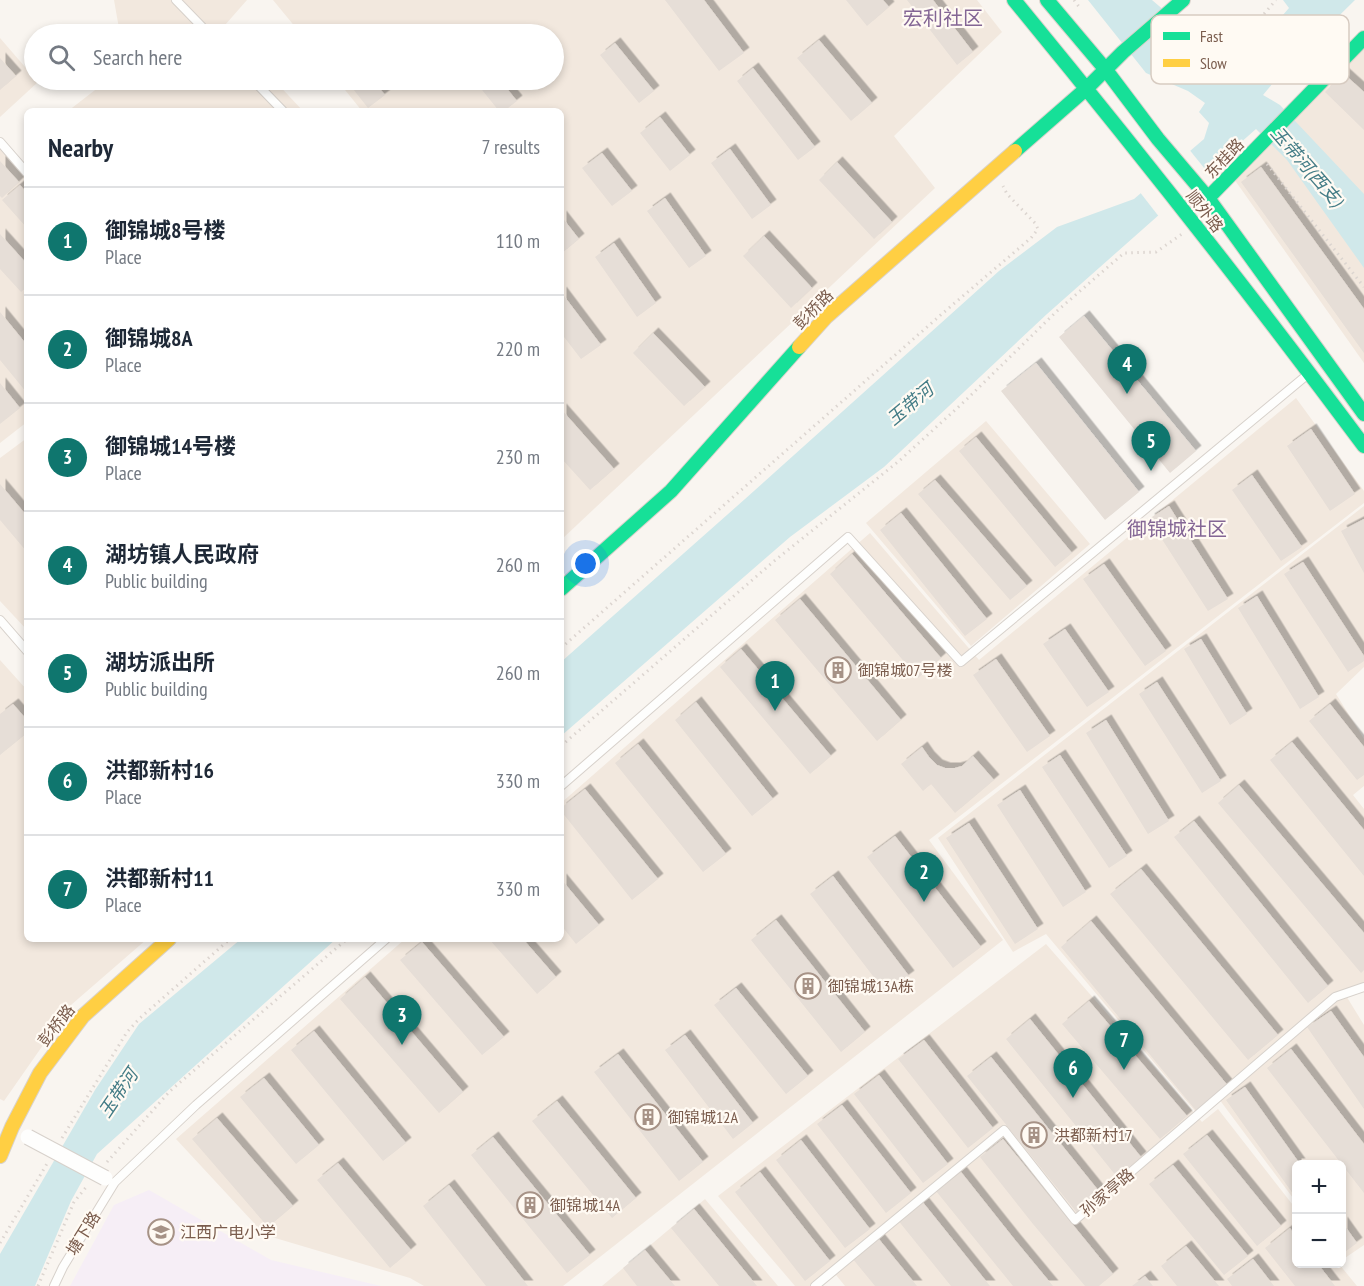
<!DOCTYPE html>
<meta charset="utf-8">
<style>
:root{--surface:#fff;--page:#f6f6f7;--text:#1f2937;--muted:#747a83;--line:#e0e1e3;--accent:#0f766e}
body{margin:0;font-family:"PT Sans Narrow","Noto Sans SC",sans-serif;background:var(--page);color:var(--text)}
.controls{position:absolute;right:18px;bottom:18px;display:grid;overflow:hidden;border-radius:9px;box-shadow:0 3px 9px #0003}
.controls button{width:54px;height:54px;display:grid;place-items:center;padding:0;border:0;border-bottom:2px solid var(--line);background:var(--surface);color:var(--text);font:30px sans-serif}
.you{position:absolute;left:586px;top:564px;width:21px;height:21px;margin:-15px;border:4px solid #fff;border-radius:50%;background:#1a73e8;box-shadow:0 0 0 9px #1a73e833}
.badge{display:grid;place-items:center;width:39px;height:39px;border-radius:50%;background:var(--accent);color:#fff;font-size:20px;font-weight:700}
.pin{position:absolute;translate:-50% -50px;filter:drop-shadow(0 2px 3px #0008)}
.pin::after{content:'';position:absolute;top:32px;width:21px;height:18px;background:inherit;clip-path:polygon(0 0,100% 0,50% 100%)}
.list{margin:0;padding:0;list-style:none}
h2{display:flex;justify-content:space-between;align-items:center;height:78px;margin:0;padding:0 24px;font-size:26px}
h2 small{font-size:20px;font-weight:400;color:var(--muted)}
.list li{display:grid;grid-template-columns:39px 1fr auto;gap:18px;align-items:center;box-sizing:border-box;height:108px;padding:0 24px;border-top:2px solid var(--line)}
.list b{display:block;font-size:22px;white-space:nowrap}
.list p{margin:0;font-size:20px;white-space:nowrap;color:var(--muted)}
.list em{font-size:20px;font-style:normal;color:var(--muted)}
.icon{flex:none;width:33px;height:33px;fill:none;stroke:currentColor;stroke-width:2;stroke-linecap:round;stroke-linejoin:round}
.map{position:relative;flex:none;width:1364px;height:1286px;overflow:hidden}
.search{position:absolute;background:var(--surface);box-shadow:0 3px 9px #0003;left:24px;top:24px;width:540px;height:66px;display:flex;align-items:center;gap:15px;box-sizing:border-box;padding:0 21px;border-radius:33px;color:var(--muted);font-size:22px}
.panel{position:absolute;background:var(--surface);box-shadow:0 3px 9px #0003;left:24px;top:108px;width:540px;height:834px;border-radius:9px}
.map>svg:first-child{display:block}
</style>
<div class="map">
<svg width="1364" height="1286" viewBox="0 0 1364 1286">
<defs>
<filter id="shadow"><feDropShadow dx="5.5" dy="-5.5" stdDeviation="0" flood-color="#0004"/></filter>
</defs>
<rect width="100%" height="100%" fill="#f9f5f0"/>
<path fill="#f2e8de" d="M114 0H247L225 25 234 34H120Z
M273 0H977L1002 32 894 136 935 188 561 540V111H362L337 80H554V34H301Z
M0 38 38 82 0 117Z
M1364 46V363L1234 179Z
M108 80H274L303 111H68Z
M0 139 27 171V422L0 443Z
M1296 398 1364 491V503L929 840 1003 940 563 1286H424L410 1278 265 1235 176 1139 405 939H561V803L870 533 979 660Z
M986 421 1090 544 971 646 866 523Z
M27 438V630L0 601V458Z
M1364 506V667L1336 694 1364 739V786L1353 795 1364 809V986L1345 994 1364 1025V1245L1342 1260V1164H1296V1202L1219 1099 1199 1116 1046 934 1013 952 938 838Z
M0 660 27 690V939H147L71 1005 4 1101 0 1099Z
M1046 944 1202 1122 1218 1109 1296 1209V1264H1339L1357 1286H845L836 1275 819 1286H795L718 1196Z
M705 1199 778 1286H602Z"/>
<path fill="#f6eef6" d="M149 1190 271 1260 381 1286H70L114 1205Z"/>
<path fill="#d0e8ea" d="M1088 0H1152L1193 35 1202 56 1216 71 1231 81 1236 75 1242 79 1251 69 1239 55 1282 16 1289 8 1283 0H1355L1283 71 1263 95 1280 105 1364 194V268L1287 160 1256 129 1047 314 884 467 790 537 561 736V662L745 499 999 271 1057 227 1134 199 1204 139 1209 123 1199 112 1205 103 1188 91 1146 73Z
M241 939H336L97 1154 71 1201 35 1286H0V1254L95 1090 139 1024Z"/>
<path fill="#f9f5f0" d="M1188 148 1209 174 1160 218 1139 191Z"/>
<path fill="#e6ded7" filter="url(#shadow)" d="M665 0H704L744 53 719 71Z
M846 0H883L889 7 867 26Z
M907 0H933L973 52 957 65Z
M819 40 872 103 851 121 797 58Z
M615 43 654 91 639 103 600 55Z
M0 58 16 76 0 90Z
M753 68 815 147 798 160 737 81Z
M1343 73 1364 92V130L1325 92Z
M346 80H373L385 95 368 108Z
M474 80H500L517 101 504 111H499Z
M660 117 690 155 670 171 640 133Z
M730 149 771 205 752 219 711 163Z
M602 153 632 191 612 206 582 168Z
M0 161 19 182 2 198 0 196Z
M837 162 892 222 874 239 819 180Z
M1261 167 1364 309V353L1241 182Z
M20 185 27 193V228L2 200Z
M665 198 706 256 689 268 647 211Z
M561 216 579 239 561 254Z
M0 234 27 264V287L21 292 0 269Z
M764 236 812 288 791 308 743 256Z
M614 243 656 303 637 317 595 257Z
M561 292 601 345 581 359 561 333Z
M0 312 27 345V393L0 360Z
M1084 316 1196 451 1170 473 1059 337Z
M653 333 705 387 684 406 633 353Z
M1036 363 1139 492 1105 520 1001 391Z
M0 383 20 408 0 424Z
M561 409 614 469 590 490 561 458Z
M1311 429 1355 494 1330 511 1287 446Z
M976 437 1072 553 1055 567 959 451Z
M1252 475 1302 547 1281 561 1232 490Z
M935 480 1027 586 1010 600 918 494Z
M0 484 27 516V552L0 520Z
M1169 506 1228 599 1208 611 1149 519Z
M901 513 987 619 965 636 880 530Z
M1364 519V573L1341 531Z
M852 554 941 658 918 678 830 574Z
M1303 562 1364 656V661L1348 672 1284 574Z
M1104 564 1166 651 1145 666 1083 579Z
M1257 596 1319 697 1300 709 1238 608Z
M800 599 901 720 877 741 775 620Z
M1065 629 1109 692 1087 707 1043 644Z
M1201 639 1247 714 1230 725 1184 649Z
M741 649 831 756 810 774 720 667Z
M996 659 1050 736 1027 752 973 675Z
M1157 682 1221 781 1202 793 1139 694Z
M696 702 773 799 752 816 675 720Z
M13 704 27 720V733L0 755V714Z
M1330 704 1364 747V775L1357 780 1309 721Z
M1106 720 1169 821 1148 834 1086 733Z
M1292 742 1364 830V876L1270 760Z
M638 744 726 854 703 872 615 763Z
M922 747 929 757 937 765 945 768H955L962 766 973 756 994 780 955 813 931 784 923 791 901 764Z
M1060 755 1127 856 1109 868 1042 767Z
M1239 785 1364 933V970L1361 973 1218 803Z
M585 789 658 879 632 900 561 811V808Z
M1020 790 1086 892 1063 907 997 805Z
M1194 821 1328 986 1308 1003 1174 837Z
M969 823 1038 929 1015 944 946 838Z
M895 836 981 947 953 968 867 857Z
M1141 869 1278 1035 1248 1060 1110 894Z
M833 876 909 976 886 993 810 894Z
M561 879 599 925 576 944 561 925Z
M776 920 865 1032 841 1052 751 940Z
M1091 921 1229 1087 1198 1113 1061 947Z
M489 939H523L556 977 537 994Z
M422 942 504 1037 482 1055 400 960Z
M365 977 463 1092 439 1113 340 999Z
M736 988 808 1076 786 1094 714 1005Z
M1089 1001 1187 1116 1160 1139 1062 1024Z
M1331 1011 1364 1057V1109L1307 1027Z
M1030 1019 1141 1157 1117 1177 1006 1039Z
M314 1031 406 1143 383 1161 291 1050Z
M685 1035 753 1123 733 1139 665 1050Z
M924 1040 993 1128 968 1148 898 1059Z
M1291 1049 1364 1144V1193L1267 1068Z
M618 1054 703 1162 679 1181 594 1072Z
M991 1057 1102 1195 1078 1214 967 1076Z
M879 1075 948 1164 923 1183 854 1094Z
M264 1078 319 1145 296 1164 240 1097Z
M1245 1087 1300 1164H1296V1198L1226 1100Z
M557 1101 636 1198 612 1218 532 1121Z
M842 1105 911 1193 886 1213 817 1124Z
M217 1118 293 1206 268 1227 192 1139Z
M1207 1135 1281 1226 1257 1246 1183 1154Z
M493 1137 590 1255 567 1273 471 1155Z
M1003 1139 1113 1274 1099 1286H1085L1033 1224 980 1157Z
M801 1140 870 1229 845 1248 776 1160Z
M338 1163 411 1250 390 1268 317 1180Z
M1173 1165 1248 1256 1224 1275 1149 1184Z
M760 1172 830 1261 805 1281 735 1192Z
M961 1172 1015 1240 1053 1286H1013L936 1191Z
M449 1185 528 1286H486L423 1206Z
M921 1200 990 1286H951L897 1219Z
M694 1209 757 1286H719L671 1228Z
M1342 1222 1357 1243 1342 1254Z
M1290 1228 1296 1237V1264H1318L1335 1286H1295L1265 1248Z
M878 1238 917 1286H875L852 1258Z
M1186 1246 1219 1286H1177L1161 1266Z
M645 1250 675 1286H637L623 1268Z
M1253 1259 1274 1286H1232L1227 1279Z
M1145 1276 1153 1286H1132Z"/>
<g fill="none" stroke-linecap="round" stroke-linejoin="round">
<g stroke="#d7d1cb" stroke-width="10">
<path id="lane" d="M176 0 209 34
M253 80 283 111
M0 142 27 173
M0 620 27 651
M561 786 848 537 961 662 1307 375
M54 1286 63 1267 115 1182 196 1105 386 939
M815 1286 1004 1130 1075 1220 1335 997 1364 987"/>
</g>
<g stroke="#d9d2cb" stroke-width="16">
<path id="fast" d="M1014 0C1134 146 1251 294 1364 446
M1047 0 1106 70 1158 139 1208 198 1364 414
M1015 151 1087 88 1123 52 1183 0
M1208 198 1364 38
M561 589 671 491 799 347"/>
</g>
<g stroke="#d9d2cb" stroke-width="16">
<path id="slow" d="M799 347 826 317 1015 151
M0 1156 12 1127 40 1073 83 1016 169 939"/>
</g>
<path stroke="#dcd5d0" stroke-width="3" stroke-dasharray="1.5 4.5" stroke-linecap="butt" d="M1074 0 1080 8
M1221 64 1276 0
M1267 164 1364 287
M561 648 943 313 1031 238 1038 229 1035 223 1007 194 1003 186
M561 746 773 562 899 461 966 400 1057 311 1124 253 1156 252 1182 234
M62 1138 127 1032 139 1019 230 939
M107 1162 170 1091 347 939
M0 1243 48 1162
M38 1286 74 1202 87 1186"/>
<use href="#lane" stroke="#fefefd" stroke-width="8"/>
<use href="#fast" stroke="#16e098" stroke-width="14"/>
<use href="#slow" stroke="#ffcf43" stroke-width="14"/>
<g stroke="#d7d1cb" stroke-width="17" stroke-linecap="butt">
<path id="street-bridge" d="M28 1137 105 1178"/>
</g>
<use href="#street-bridge" stroke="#fefefd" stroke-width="15"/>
</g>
<defs>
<g id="building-ring" transform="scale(1.35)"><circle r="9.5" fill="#fffaf3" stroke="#a69286" stroke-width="1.5"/><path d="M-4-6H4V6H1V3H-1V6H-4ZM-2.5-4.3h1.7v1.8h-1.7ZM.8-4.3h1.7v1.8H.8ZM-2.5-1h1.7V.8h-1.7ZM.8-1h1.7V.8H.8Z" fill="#a69286"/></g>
<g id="school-ring" transform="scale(1.35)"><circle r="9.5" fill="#fffaf3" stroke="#a69286" stroke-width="1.5"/><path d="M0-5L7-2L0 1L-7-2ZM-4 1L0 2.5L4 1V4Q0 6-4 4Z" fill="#a69286"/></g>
</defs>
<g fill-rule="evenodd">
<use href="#building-ring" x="838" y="670"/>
<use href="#building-ring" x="808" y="986"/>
<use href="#building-ring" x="648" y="1117"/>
<use href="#building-ring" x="1034" y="1135"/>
<use href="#building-ring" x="530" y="1205"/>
<use href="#school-ring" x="161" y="1232"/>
</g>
<g text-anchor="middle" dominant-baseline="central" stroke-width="4.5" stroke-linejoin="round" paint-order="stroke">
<g font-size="16" fill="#7a5c4d" stroke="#fffaf3">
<text transform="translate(1224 158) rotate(-46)">东桂路</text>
<text transform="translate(1205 211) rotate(52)">顺外路</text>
<text transform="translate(813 309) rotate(-45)">彭桥路</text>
<text transform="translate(56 1025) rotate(-52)">彭桥路</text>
<text transform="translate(1107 1192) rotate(-40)">孙家亭路</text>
<text transform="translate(83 1233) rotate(-58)">塘下路</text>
</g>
<g font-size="16" fill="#7a5c4d" stroke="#fffaf3" text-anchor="start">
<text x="858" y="670">御锦城07号楼</text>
<text x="828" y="986">御锦城13A栋</text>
<text x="668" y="1117">御锦城12A</text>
<text x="1054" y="1135">洪都新村17</text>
<text x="550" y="1205">御锦城14A</text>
<text x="180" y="1232">江西广电小学</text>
</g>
<g font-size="18" font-style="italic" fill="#437c86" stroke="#fffaf3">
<text transform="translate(1307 166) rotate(49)">玉带河(西支)</text>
<text transform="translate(910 404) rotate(-40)">玉带河</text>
<text transform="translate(118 1093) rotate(-56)">玉带河</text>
</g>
<g font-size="20" fill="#846695" stroke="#fffaf3">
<text x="943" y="18">宏利社区</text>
<text x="1177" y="529">御锦城社区</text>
</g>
</g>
<rect x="1151" y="15" width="198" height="69" rx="9" fill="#fffaf3" stroke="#d7cbc1" stroke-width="1.5"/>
<rect x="1163" y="32" width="27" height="8" fill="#16e098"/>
<rect x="1163" y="59" width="27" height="8" fill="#ffcf43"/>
<g font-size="16" fill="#7a5c4d">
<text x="1200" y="42">Fast</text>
<text x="1200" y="69">Slow</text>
</g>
</svg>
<div class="controls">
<button>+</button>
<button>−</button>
</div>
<div class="you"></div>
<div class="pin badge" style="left:775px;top:711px">1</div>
<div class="pin badge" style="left:924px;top:902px">2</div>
<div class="pin badge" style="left:402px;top:1045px">3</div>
<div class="pin badge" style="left:1127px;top:394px">4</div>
<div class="pin badge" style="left:1151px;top:471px">5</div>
<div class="pin badge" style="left:1073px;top:1098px">6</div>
<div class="pin badge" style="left:1124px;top:1070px">7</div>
<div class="search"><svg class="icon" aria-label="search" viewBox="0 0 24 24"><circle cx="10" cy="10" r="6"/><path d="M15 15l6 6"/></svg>Search here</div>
<section class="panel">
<h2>Nearby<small>7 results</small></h2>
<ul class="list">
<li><span class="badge">1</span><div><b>御锦城8号楼</b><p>Place</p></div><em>110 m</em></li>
<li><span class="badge">2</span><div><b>御锦城8A</b><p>Place</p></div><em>220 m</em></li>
<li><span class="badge">3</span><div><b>御锦城14号楼</b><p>Place</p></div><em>230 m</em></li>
<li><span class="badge">4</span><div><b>湖坊镇人民政府</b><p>Public building</p></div><em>260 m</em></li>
<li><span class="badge">5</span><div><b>湖坊派出所</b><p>Public building</p></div><em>260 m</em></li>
<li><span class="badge">6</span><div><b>洪都新村16</b><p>Place</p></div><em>330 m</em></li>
<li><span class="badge">7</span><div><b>洪都新村11</b><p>Place</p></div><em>330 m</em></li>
</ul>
</section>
</div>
